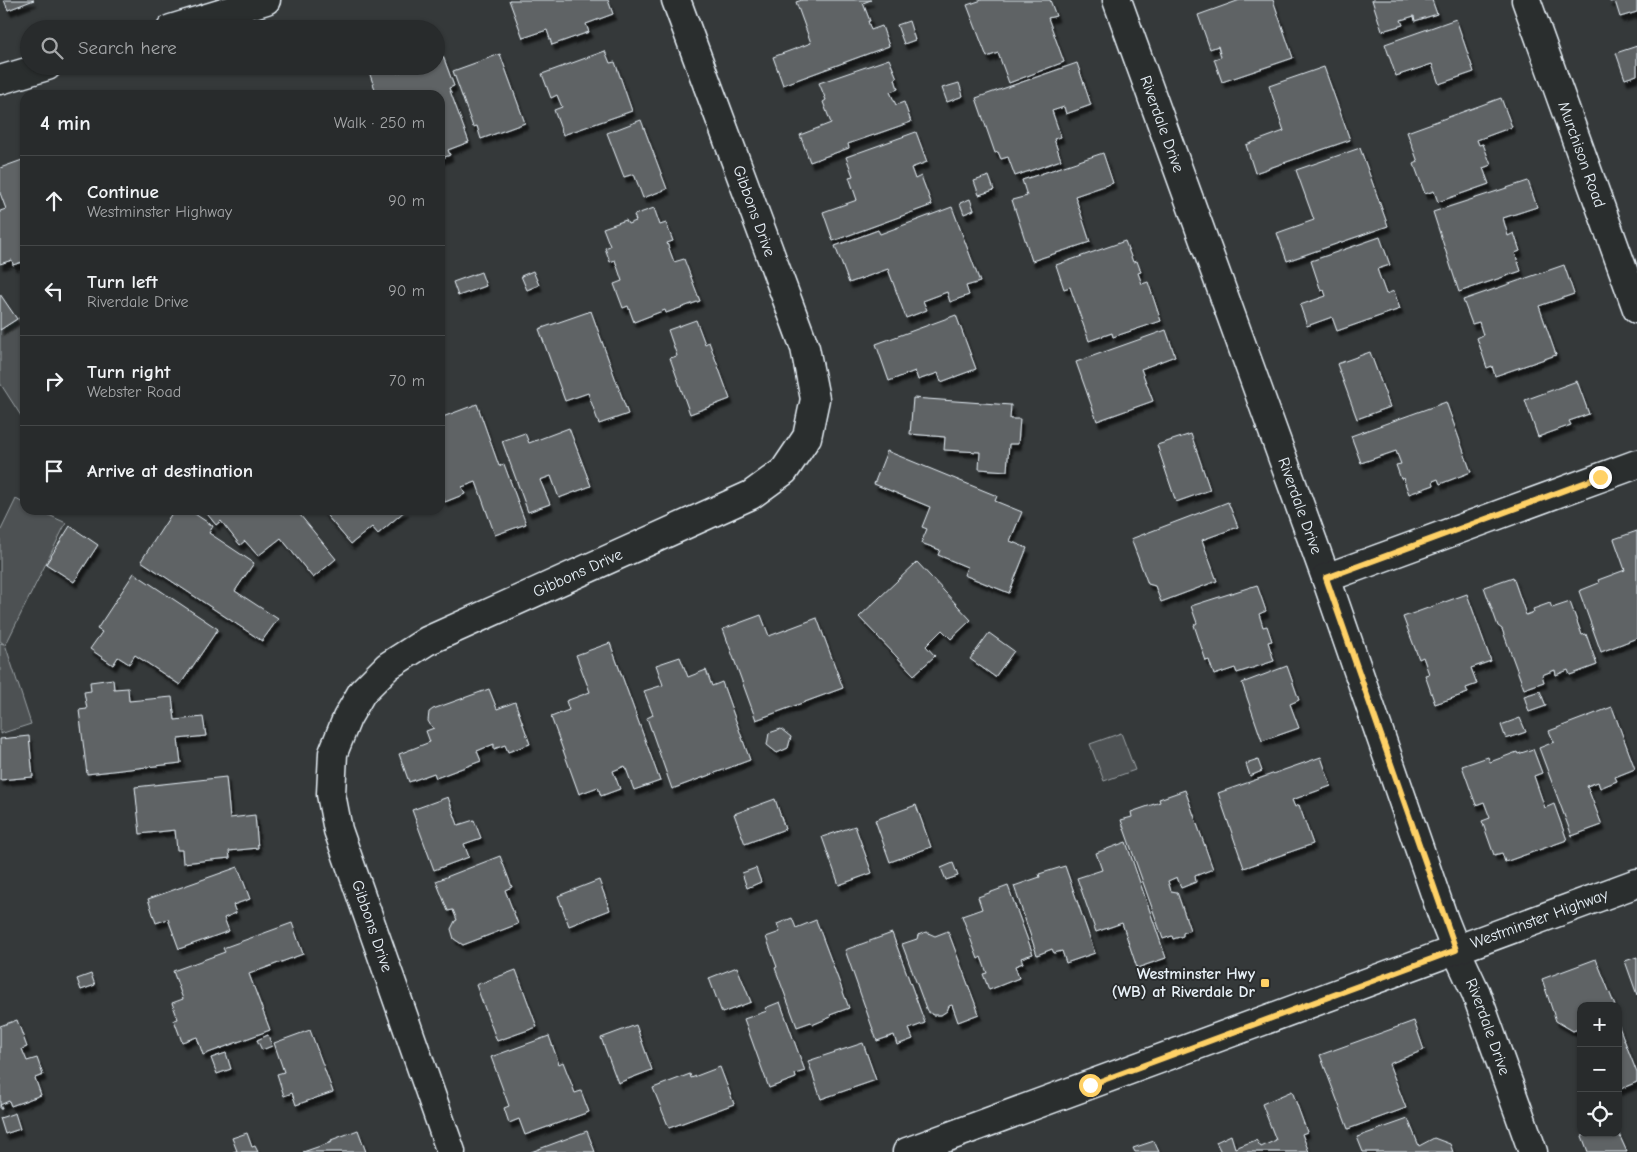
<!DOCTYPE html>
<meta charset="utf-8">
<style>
:root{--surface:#282b2c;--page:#343738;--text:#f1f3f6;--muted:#a5a7a9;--line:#444748}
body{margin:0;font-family:"Comic Neue",sans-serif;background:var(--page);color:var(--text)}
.controls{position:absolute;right:15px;bottom:15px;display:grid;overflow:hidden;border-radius:10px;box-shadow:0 1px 4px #0004}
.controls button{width:45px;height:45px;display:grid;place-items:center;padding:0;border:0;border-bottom:1px solid var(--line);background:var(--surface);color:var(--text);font:25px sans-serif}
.stop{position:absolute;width:15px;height:15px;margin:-11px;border:4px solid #ffd166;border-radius:50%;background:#fff}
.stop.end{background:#ffd166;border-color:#fff;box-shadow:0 1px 5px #0008}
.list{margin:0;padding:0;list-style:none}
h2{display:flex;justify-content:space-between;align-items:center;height:65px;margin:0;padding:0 20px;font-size:21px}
h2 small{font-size:16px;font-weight:400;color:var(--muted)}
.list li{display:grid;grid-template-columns:32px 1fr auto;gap:15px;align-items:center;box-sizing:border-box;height:90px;padding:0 20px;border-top:1px solid var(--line)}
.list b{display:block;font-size:19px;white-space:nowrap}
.list p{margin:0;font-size:16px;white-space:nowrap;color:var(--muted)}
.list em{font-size:16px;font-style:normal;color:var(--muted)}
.icon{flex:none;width:28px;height:28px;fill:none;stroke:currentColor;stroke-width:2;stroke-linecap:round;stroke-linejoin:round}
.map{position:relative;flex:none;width:1637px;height:1152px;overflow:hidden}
.search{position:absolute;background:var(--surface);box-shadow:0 1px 4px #0004;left:20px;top:20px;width:425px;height:55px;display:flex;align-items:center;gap:12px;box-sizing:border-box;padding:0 18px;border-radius:28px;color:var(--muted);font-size:19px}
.panel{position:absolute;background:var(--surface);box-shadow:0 1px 4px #0004;left:20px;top:90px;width:425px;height:425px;border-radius:15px}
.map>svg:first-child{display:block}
</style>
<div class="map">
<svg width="1637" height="1152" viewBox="0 0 1637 1152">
<defs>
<filter id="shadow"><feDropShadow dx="3" dy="5.5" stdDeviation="1" flood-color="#0009"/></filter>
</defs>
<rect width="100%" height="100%" fill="#35393a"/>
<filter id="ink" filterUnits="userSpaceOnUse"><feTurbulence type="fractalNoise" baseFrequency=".02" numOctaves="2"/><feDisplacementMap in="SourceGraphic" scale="10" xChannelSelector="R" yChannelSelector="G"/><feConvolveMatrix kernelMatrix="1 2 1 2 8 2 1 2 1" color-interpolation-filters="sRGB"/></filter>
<g filter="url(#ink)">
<path fill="#4d5152" stroke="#9aa1a5" d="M22 316 25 321V422L0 383V330Z
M16 499 25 504V510H38L66 523 6 644H5L31 724 0 734V643L4 644 0 641V532Z
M1121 733 1135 770 1104 781 1090 744Z"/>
<path fill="#5f6365" stroke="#e8f1f8" filter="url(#shadow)" d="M4 0H34L8 10Z
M509 0H608L613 14 586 24 589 32 552 45 547 30 523 38Z
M802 0H871L863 3 870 21H868L871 30 882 26 889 46 783 85 773 57 811 43 796 2Z
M982 0H1050L1056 16 1048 18 1064 62 1009 83 998 53 987 57 967 5Z
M1240 0H1273L1293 58 1222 82 1214 59 1221 57 1218 46 1210 49 1198 15Z
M1372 0H1432L1437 14 1415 21 1414 16 1401 20 1403 25 1382 31Z
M1609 0H1637V12L1620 17 1615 1 1610 2Z
M1456 19 1474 72 1439 84 1432 64 1396 76 1385 44Z
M909 21 915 40 904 44 897 25Z
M1637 46V75L1625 79 1616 53Z
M605 51 610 63 615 62 632 111 563 135 554 110 562 107 557 95 551 98 542 74Z
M500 54 525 123 481 139 477 126 473 127 453 71Z
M443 56 454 86 449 88 469 142 448 150 450 155 440 159V95H377L367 66H395L397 73 406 70 404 66H436V59Z
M889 59 897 78 895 79 898 89 890 92 896 105 904 102 911 122 848 144 849 148 810 162 800 135 831 123 823 102 826 100 819 83Z
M1077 63 1091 105 1066 114 1064 107 1052 111 1061 137 1054 139 1061 160 1015 176 1008 157 1001 159 998 152 995 153 976 98Z
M1324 67 1350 140 1255 173 1246 145 1284 131 1269 86Z
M959 83 963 96 947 102 942 88Z
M1501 98 1512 127 1477 140 1479 145 1483 144 1491 165 1483 168 1489 184 1438 202 1434 191 1425 194 1414 164 1418 162 1407 132Z
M641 120 667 189 643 198 634 174 624 177 607 133Z
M916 132 927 162 911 168 915 179 921 176 932 205 833 241 823 212 857 200 849 177 853 176 846 157Z
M1360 148 1388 226 1287 261 1277 233 1314 220 1296 170Z
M1103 153 1113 183 1075 196 1090 242 1032 261 1012 200 1027 196 1022 180Z
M25 159V261L13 265 12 260 0 264V211L6 209 0 193V168Z
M989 176 994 190 979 195 974 181Z
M1528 181 1537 207 1503 218 1508 236 1514 233 1520 251 1515 253 1521 271 1459 292 1433 212Z
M970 199 974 210 964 214 960 203Z
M952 207 980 282 966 286 969 295 950 302 947 292 923 301 927 310 906 318 888 269 849 283 835 246 878 230 880 234Z
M654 208 660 225 666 223 673 241 667 243 674 262 684 259 700 301 666 313 665 310 634 322 628 306 623 308 614 284 622 281 615 260 610 262 605 248 610 246 603 228 626 220 628 224 636 221 634 215Z
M1380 237 1390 265 1377 269 1386 294 1394 291 1400 309 1337 331 1332 317 1307 326 1300 305 1326 296 1324 290 1321 291 1311 261Z
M1125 241 1133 262 1137 261 1141 272 1138 273 1142 284 1148 282 1161 321 1113 337 1112 333 1089 341 1070 287 1064 289 1056 265Z
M1564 265 1574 294 1539 306 1556 355 1495 376 1492 366 1487 368 1477 338 1483 335 1479 322 1472 324 1463 300Z
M533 271 539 285 527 290 521 276Z
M481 272 486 286 458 296 453 282Z
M0 294 17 319 0 330Z
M591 311 628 414 599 424 588 393 565 401 539 329Z
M956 315 976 369 941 382 938 373 918 380 915 371 889 381 876 344Z
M696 320 705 344 709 342 730 399 690 414 670 358 677 356 668 330Z
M1166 330 1175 356 1141 369 1153 401 1097 421 1076 362Z
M1370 352 1390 407 1357 419 1337 364Z
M1577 381 1589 414 1569 421 1571 425 1538 437 1525 400Z
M913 398 1011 405 1010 419H1020L1018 444H1009L1007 471 979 469 980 452 944 450 945 437 910 434Z
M1446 402 1471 472 1440 484 1438 479 1433 481 1434 485 1409 494 1403 478 1401 479 1396 465 1401 464 1396 451 1361 463 1351 436Z
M477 404 499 466 504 464 526 524 495 535 476 482 462 487 465 494 445 502 443 497 440 498V418Z
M569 428 591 486 559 498 551 476 540 480 550 504 528 512 502 441 525 433 529 443Z
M1191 434 1210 490 1176 502 1157 445Z
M887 451 997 496 995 501 1022 512 1010 541 1027 548 1009 593 964 575 967 567 938 555 940 550 921 543 927 529 922 527 930 507 874 484Z
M1228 502 1238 527 1202 540 1217 581 1161 602 1155 586 1148 584 1131 539Z
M174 510H189L213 526 209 533 254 563 235 591 278 619 262 641 141 561Z
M204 510H296L336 559 313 578 281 538 258 556 245 541 240 545 221 521 216 525Z
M322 510H406L378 534 372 527 351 544Z
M70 526 98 545 74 582 46 564Z
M1637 531V638L1601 652 1579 591 1599 583 1598 580 1625 570 1614 539Z
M917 562 971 620 951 639 942 630 926 646 935 656 914 675 859 617Z
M134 573 218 629 180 685 135 655 129 664 118 657 113 665 90 649 102 632 97 629Z
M1513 577 1526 615 1534 612 1533 609 1550 603 1552 608 1570 602 1582 635 1586 634 1597 665 1570 675 1568 670 1556 675 1555 670 1542 675 1544 682 1524 689 1502 629 1498 626 1484 587Z
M1257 585 1266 611 1259 614 1263 627 1267 626 1272 641 1268 642 1274 661 1237 673 1235 668 1214 675 1209 660 1206 661 1194 625 1197 623 1191 606Z
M1467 594 1491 661 1471 668 1477 684 1466 688 1468 693 1435 704 1425 675 1429 674 1423 657 1419 659 1403 617Z
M761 615 769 636 817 618 843 688 756 720 723 629Z
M989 633 1014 651 995 677 970 659Z
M610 643 660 781 634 790 625 766 613 771 620 789 601 796 598 787 579 794 551 717 569 710 566 701 590 692 576 655Z
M680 657 688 677 706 670 712 686 722 682 750 760 672 789 647 718 653 715 644 691 663 685 656 665Z
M1287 666 1299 700 1290 704 1299 728 1262 741 1242 683Z
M113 679 114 689 128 688 129 701 172 697 175 720 203 717 206 736 178 739 181 763 87 774 79 710 87 709 84 692 91 691 90 682Z
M489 689 497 709 515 702 530 744 508 752 505 745 494 749V744L477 751 481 761 436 778 434 773 409 782 399 754 430 742 426 731 434 728 431 726 428 721 429 712 433 709Z
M1540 691 1546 706 1529 712 1524 696Z
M1612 707 1635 769 1615 777 1617 781 1600 788 1598 782 1587 786 1602 825 1572 836 1539 748 1554 742 1549 731Z
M1520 718 1526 732 1506 739 1501 725Z
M781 729 791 737 788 748 777 753 767 745 769 733Z
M29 736 33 777 0 780V739Z
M1533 749 1542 773 1534 776 1545 808 1554 804 1567 840 1505 862 1502 853 1494 855 1482 821 1490 818 1484 802 1476 805 1462 766 1488 757 1490 762 1517 752 1518 754Z
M1321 757 1331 786 1292 800 1295 807 1299 805 1313 844 1244 868 1218 793Z
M1258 760 1262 771 1250 776 1246 764Z
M226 777 230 818 255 815 258 848 229 851 230 858 183 863 182 850H177L175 830 140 834 135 787Z
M1185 790 1213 869 1195 876 1196 882 1181 888 1177 877 1168 881 1171 891 1177 892 1190 930 1183 933V936L1173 939 1172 936 1163 939 1121 820 1132 817 1131 812 1160 802 1159 799Z
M448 797 458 825 474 820 481 838 464 844 469 857 434 870 412 810Z
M775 799 785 829 745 844 734 814Z
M916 805 931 847 890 862 875 820Z
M855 826 872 873 839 885 822 837Z
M1126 842 1166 958 1137 968 1122 923 1096 932 1077 878 1102 870 1096 853Z
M500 856 512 887 505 890 518 924 463 945 454 939 451 929 455 921 457 920 453 910 448 911 436 881Z
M953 863 958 876 946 880 941 868Z
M1065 866 1095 953 1066 963 1062 951 1054 953 1052 949 1037 955 1014 886 1040 877 1039 874Z
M238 867 250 899 233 905 236 913 224 918 229 931 179 949 168 919 156 923 148 899Z
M756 868 761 882 747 888 742 873Z
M599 880 610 910 569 926 558 896Z
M1008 886 1033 954 1021 958 1023 963 1015 966 1019 978 989 990 983 974 987 973 981 957 978 959 962 916 982 909 978 897Z
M792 918 796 928 816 920 849 1008 830 1015 831 1017 812 1025 811 1022 797 1027 775 968 777 967 766 937 780 932 777 924Z
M292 923 303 954 249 974 270 1030 203 1055 197 1037 182 1042 174 1020 178 1019 172 1003 183 999 173 971 225 952 223 948Z
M948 931 979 1014 958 1022 952 1005 949 1006 947 1011 941 1015H933L927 1011 902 944 917 939 918 935 926 932 935 936Z
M892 933 925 1023 909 1029 913 1039 897 1045 894 1035 877 1041 845 950Z
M1637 957V995L1625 961Z
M1596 959 1615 1006H1581V1028L1573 1031 1556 1021 1542 979Z
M737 967 751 1002 722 1013 709 978Z
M516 970 537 1027 497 1041 476 985Z
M91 974 95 985 81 990 77 979Z
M780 1002 805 1071 795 1074 796 1078 769 1088 744 1019 767 1011 765 1008Z
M17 1020 27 1047 22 1049 27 1061 37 1058 43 1075 35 1078 41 1095 11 1106 9 1101 0 1105 2 1109H0V1026Z
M1414 1021 1424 1050 1389 1064 1406 1108 1348 1129 1320 1055Z
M1618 1024 1637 1073V1082L1618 1090Z
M636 1025 652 1070 618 1083 601 1038Z
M310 1030 333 1092 296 1105 292 1093 284 1096 277 1074 284 1072 274 1043Z
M268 1035 272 1046 262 1050 257 1040Z
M549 1036 559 1064 563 1062 575 1093 581 1091 589 1112 525 1135 519 1119 509 1123 504 1108 509 1106 491 1057Z
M863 1043 876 1080 821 1099 808 1061Z
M226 1053 231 1069 217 1074 211 1058Z
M720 1067 734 1104 669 1128 653 1088 690 1074 691 1078Z
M1292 1091 1307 1132 1302 1134 1309 1152H1221L1216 1142 1231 1135 1235 1148 1256 1140 1261 1147 1276 1140 1262 1104Z
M15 1113 20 1129 5 1134 0 1118Z
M1408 1119 1419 1146 1434 1138 1450 1144 1453 1152H1363L1357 1137Z
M358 1130 366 1152H303L332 1142 331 1140Z
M587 1131 595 1152H531Z
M1618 1132 1627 1152H1588L1582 1136 1591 1133H1618Z
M247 1133 252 1147 255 1146 258 1152H233L237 1151 232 1138Z
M1154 1141 1159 1152H1135L1133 1148Z"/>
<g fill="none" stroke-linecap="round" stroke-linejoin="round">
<g stroke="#e8f1f8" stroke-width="31">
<g id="street">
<path id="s1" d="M1117 0 1326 578 1444 920 1456 950 1476 993 1533 1152"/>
<path id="s2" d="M1526 0 1637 309"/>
<path d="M171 29 266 0"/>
<path d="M0 80 47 66"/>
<path d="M1326 578 1637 464"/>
<path id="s3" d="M451 1152 338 830 331 794 333 753 347 718 362 692 388 666 427 641 751 495 784 471 807 437 815 399 805 348 676 0"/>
</g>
</g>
<g stroke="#e8f1f8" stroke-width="31">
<g id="secondary">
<path id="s4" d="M907 1152 1637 883"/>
</g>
</g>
<use href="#street" stroke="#2a2d2e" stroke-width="28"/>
<use href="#secondary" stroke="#2a2d2e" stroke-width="28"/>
</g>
</g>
<g fill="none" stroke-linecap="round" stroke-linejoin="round" filter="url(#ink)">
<path stroke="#ffd166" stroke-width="6" d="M1090 1085 1456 950 1326 578 1600 477"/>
</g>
<rect fill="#ffd166" stroke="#2a2d2e" stroke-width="2" x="1260" y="978" width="10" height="10" rx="2.5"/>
<g text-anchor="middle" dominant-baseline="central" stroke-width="4" stroke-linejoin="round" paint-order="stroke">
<g font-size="16" fill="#e8f1f8" stroke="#2a2d2e">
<text stroke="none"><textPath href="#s1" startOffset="132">Riverdale Drive</textPath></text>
<text stroke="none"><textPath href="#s2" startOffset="164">Murchison Road</textPath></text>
<text transform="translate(754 211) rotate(70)">Gibbons Drive</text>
<text stroke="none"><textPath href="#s1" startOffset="538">Riverdale Drive</textPath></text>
<text stroke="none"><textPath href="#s3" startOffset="735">Gibbons Drive</textPath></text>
<text stroke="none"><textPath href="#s4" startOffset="674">Westminster Highway</textPath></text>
<text transform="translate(372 926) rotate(71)">Gibbons Drive</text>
<text stroke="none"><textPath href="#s1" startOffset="1092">Riverdale Drive</textPath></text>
</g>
<g font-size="16" font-weight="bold" fill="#e8f1f8" stroke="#2a2d2e" text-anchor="end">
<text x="1255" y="974">Westminster Hwy<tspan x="1255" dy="18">(WB) at Riverdale Dr</tspan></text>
</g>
</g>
</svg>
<div class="controls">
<button>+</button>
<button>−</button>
<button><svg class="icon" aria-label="locate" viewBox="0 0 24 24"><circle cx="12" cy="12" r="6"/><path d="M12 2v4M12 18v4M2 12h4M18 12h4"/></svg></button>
</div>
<div class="stop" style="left:1090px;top:1085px"></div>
<div class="stop end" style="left:1600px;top:477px"></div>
<div class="search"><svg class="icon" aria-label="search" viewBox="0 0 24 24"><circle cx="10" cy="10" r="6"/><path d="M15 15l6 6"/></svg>Search here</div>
<section class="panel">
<h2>4 min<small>Walk · 250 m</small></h2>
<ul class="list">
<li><svg class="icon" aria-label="ahead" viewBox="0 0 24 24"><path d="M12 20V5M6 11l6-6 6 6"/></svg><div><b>Continue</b><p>Westminster Highway</p></div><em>90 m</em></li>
<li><svg class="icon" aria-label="left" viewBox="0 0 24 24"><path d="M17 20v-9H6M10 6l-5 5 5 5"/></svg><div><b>Turn left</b><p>Riverdale Drive</p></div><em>90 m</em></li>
<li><svg class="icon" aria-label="right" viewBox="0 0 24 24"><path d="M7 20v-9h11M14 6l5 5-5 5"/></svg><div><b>Turn right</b><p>Webster Road</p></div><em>70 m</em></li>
<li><svg class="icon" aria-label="arrive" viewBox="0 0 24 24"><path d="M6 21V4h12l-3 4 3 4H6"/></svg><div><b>Arrive at destination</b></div></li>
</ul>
</section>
</div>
